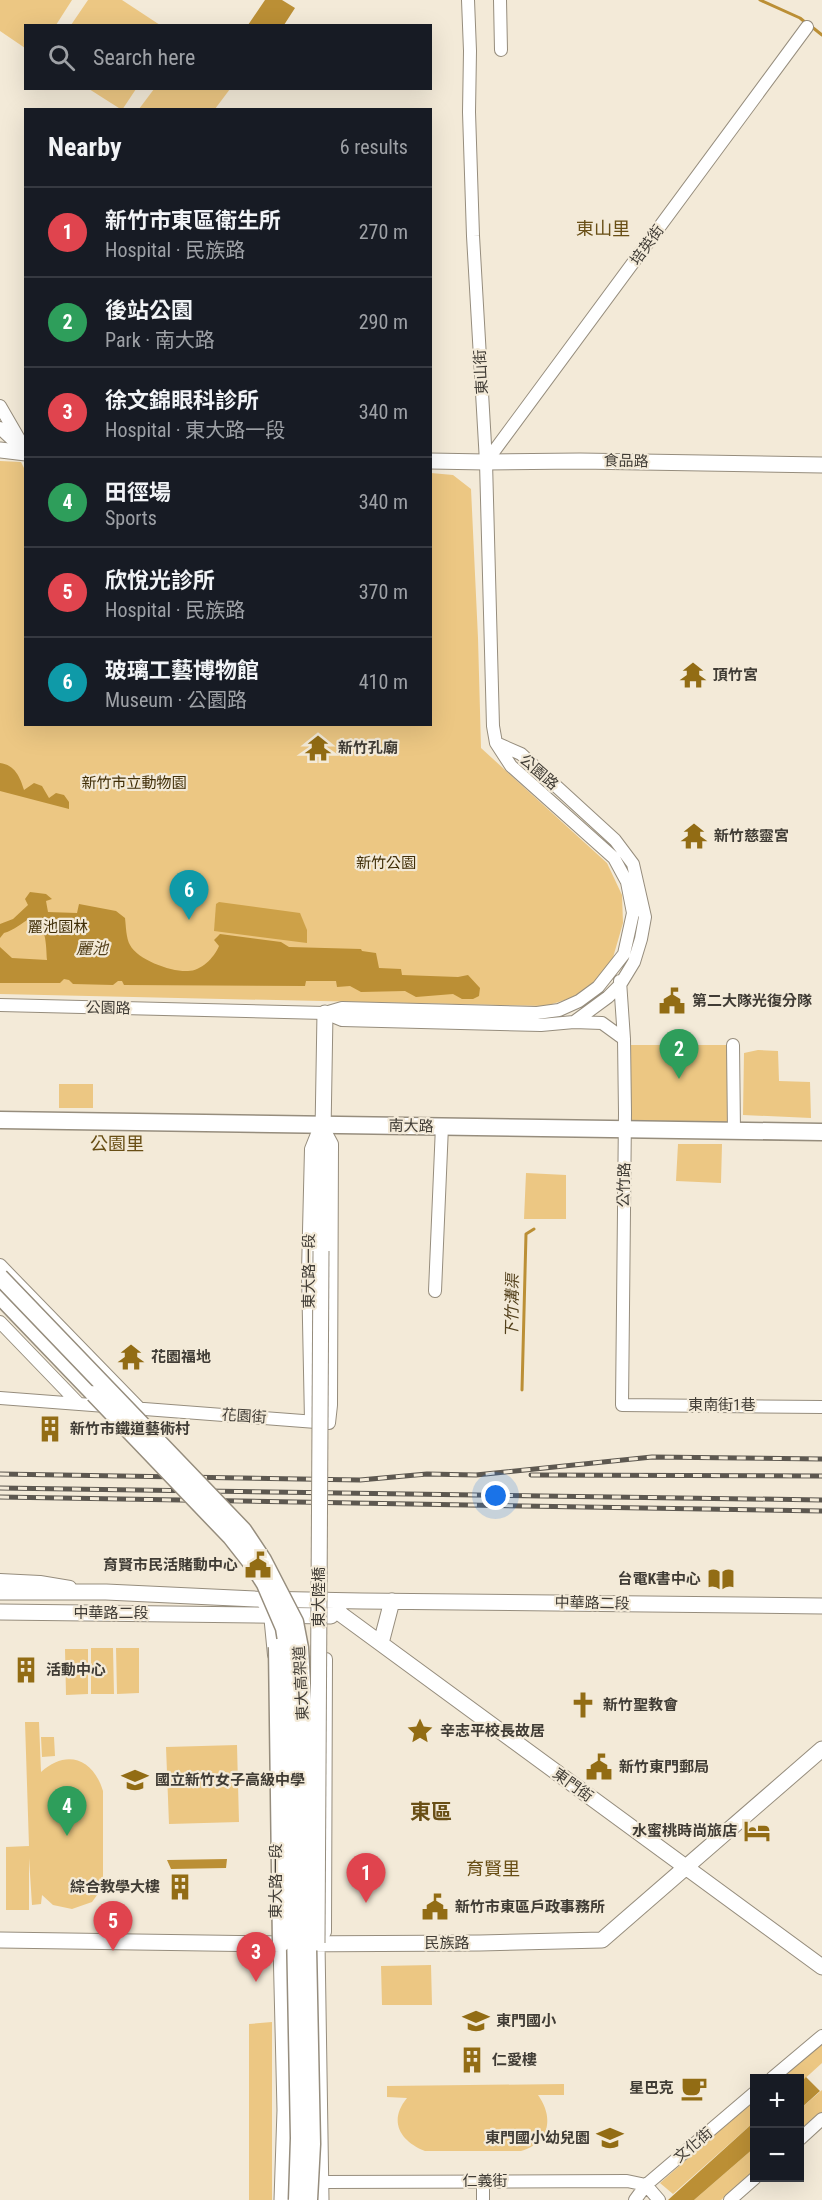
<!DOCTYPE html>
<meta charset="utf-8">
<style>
:root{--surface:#171b24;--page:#242831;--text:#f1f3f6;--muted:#9ea1a6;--line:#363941;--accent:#8c9099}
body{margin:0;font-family:"Roboto Condensed","Noto Sans TC",sans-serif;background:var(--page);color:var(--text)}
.controls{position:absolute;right:18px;bottom:18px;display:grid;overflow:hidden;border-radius:0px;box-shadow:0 6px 24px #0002}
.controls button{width:54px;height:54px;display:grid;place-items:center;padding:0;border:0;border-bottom:2px solid var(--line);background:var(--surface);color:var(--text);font:30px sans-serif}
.you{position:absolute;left:496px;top:1496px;width:21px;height:21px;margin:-15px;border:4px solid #fff;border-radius:50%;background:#1a73e8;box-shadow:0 0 0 9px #1a73e833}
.badge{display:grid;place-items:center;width:39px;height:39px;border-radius:50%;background:var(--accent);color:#fff;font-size:20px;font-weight:700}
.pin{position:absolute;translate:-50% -50px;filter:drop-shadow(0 2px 3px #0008)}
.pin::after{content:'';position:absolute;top:32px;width:21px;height:18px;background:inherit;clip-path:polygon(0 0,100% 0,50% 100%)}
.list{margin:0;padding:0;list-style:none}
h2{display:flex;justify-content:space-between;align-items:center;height:78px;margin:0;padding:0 24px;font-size:26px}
h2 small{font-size:20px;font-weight:400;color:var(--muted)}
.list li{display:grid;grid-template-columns:39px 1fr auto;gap:18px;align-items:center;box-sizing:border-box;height:90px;padding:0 24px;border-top:2px solid var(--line)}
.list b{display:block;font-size:22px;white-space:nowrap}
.list p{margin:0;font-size:20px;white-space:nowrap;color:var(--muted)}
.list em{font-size:20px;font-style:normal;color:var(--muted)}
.icon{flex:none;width:33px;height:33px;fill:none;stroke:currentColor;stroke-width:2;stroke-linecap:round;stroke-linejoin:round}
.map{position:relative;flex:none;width:822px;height:2200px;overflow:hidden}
.search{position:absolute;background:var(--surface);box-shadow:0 6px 24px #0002;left:24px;top:24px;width:408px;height:66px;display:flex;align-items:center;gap:15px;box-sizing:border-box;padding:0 21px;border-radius:0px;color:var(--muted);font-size:22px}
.panel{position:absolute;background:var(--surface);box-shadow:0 6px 24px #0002;left:24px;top:108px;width:408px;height:618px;border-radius:0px}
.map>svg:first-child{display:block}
</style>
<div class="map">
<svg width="822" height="2200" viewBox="0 0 822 2200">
<rect width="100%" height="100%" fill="#f3ead8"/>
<path fill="#ecc783" d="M0 0H72L56 25 26 26 25 48 0 31Z
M88 0H122L160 25H71Z
M89 89H136L122 110Z
M154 89V88L230 89 215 109H139Z
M0 461 21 462 25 470 26 724H430L431 473 453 475 471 489 478 638 481 748 607 863 622 895 623 923 612 961 597 982 574 997 546 1006 0 994Z
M624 1045H733L734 1131 624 1129Z
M758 1050 778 1051 779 1081 810 1082 811 1118 743 1115 744 1053Z
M59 1084H93V1108H59Z
M678 1144H722L721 1183 676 1181Z
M526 1173 566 1175V1219H524Z
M91 1648H113L114 1694H91Z
M116 1648H139V1693L117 1694Z
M65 1649H88V1694L66 1695Z
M25 1722H39L41 1772C66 1749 93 1758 103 1791V1887L92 1902 72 1909 53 1905 42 1895 41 1904 32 1905 29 1858V1910H6V1847L29 1846Z
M41 1737H54L55 1756 42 1757Z
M237 1745 239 1822 169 1824 166 1747Z
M431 1965 432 2005H382L381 1966Z
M272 2022V2200H249V2024Z
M822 2041V2063L800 2083V2078H779Z
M564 2084V2095H538C554 2117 550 2143 521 2151H425C400 2141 388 2121 407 2098L387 2097V2086Z
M822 2090V2115L800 2134V2109Z
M754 2100V2122L673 2194 660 2183Z
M754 2148V2172L721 2200H694Z"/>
<path fill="#cda148" d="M219 902 300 913 307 930V943L214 931 216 904Z"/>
<path fill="#bb8f35" d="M265 0H282L295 8 284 25H248Z
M0 763C15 765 20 777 24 790L34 783 42 786 49 798 56 793 64 795 69 802V809L0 791Z
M30 892 46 894 52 899 46 901 48 912 77 913 79 904 116 911 125 918C126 926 126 938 130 945 138 960 171 972 188 971 201 971 214 958 219 946L214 940 220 934 281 942 289 947 361 949 362 951 376 953 379 968 401 969 402 975 458 977 468 975 480 988 479 996 473 999H462L453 994 416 997 405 991 361 992 350 986 337 987 336 981H306L305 986 124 985 122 981H118L113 985 73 984 69 980 64 979 60 983H0V947L12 958 47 960C46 946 47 923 31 918 21 923 15 930 4 933L0 938V924L13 919 28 905 25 899Z
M227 1859 226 1868 171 1869 167 1860Z
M806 2077 820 2091 800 2109V2083Z
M754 2122V2148L694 2200H668Z"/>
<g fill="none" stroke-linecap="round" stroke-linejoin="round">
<path stroke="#bb8f35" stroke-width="3" d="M760 0 800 18 806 23
M812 27 822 35
M522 1390 526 1234 534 1229"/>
<g stroke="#968d7d" stroke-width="14">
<path id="minor" d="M500 0 501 50
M0 406 26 451
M0 428 18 445
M486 462 807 27
M620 981 624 1039 625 1113 622 1405 822 1407
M0 1005 325 1013 342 1020 541 1025 574 1022 608 997 620 985 634 962 641 939 645 917 633 864 615 840 521 754 496 743
M325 1013 342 1008 537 1013 559 1010 579 1001 598 987 624 954 633 913 627 882 614 858 511 766 496 743 493 726 486 462 473 236 469 112 470 51 468 0
M574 1022 602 1023 624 1039
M733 1045 734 1131
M0 1265 140 1409
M435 1291 442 1126
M0 1322 79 1404
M0 1398 329 1423 331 1405 332 1144 324 1129
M311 1421 308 1272 311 1149 321 1124
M0 1580 40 1582 70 1587
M261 1599 270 1614 274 1655
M317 1943 325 1932 326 1659
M772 2078 822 2036
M800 2139 822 2119
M483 2181V2200
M323 2182 627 2181 646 2185 659 2200
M635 2200 646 2185 754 2093
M730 2200 755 2178"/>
</g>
<g stroke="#968d7d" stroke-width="17">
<path id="tertiary" d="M0 450 26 453
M430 461 486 462 580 461 822 465
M321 1251 325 1013
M0 1592H106L255 1599 362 1601 822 1606
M326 1600 342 1615 822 1967
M0 1612 331 1616
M381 1643 392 1601
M0 1940 281 1944 480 1943 602 1940 822 1749
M317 1943 321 2200
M281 1944 285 2110 282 2200"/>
</g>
<g stroke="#968d7d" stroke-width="19">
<path id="secondary" d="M0 1120 822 1132
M0 1296 94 1394"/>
</g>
<use href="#minor" stroke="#fff" stroke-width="12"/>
<use href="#tertiary" stroke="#fff" stroke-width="15"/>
<use href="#secondary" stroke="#fff" stroke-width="16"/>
<g stroke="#5d5850" stroke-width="5">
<path id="rail" d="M0 1474 360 1480 427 1474 476 1475 652 1457 822 1459
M531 1475 822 1476
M0 1488 822 1500
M0 1497 822 1511"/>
</g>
<use href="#rail" stroke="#f3ead8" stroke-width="3" stroke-dasharray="9" stroke-linecap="butt"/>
<g stroke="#968d7d" stroke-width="17" stroke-linecap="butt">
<path id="tertiary-bridge" d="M317 1943 321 1251"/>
</g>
<g stroke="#968d7d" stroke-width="19" stroke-linecap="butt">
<path id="secondary-bridge" d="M0 1277 243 1530 263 1560 295 1622 300 1648 303 1701 312 2144 309 2200
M94 1394 231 1537 253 1565 265 1584 284 1628 290 1666 299 2138 297 2200
M277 1647 281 1944"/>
</g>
<use href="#tertiary-bridge" stroke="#fff" stroke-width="15"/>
<use href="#secondary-bridge" stroke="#fff" stroke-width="16"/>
</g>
<defs>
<g id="temple-bare" transform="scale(2.07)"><path d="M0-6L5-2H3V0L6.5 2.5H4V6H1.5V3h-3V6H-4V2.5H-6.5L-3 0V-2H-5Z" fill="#926c14" stroke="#f3ead8" stroke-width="2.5" paint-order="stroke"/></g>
<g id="civic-bare" transform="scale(2.07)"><path d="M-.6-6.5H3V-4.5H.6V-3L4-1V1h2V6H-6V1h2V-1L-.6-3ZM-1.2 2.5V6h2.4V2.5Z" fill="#926c14" stroke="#f3ead8" stroke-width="2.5" paint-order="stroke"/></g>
<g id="building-bare" transform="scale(2.07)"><path d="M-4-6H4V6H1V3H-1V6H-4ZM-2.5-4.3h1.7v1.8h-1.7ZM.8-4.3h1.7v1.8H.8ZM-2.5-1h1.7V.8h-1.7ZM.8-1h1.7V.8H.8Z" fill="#926c14" stroke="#f3ead8" stroke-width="2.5" paint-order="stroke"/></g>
<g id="library-bare" transform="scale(2.07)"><path d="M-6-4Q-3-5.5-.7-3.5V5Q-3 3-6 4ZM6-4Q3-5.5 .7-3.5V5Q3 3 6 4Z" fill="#926c14" stroke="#f3ead8" stroke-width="2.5" paint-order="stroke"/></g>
<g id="church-bare" transform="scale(2.07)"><path d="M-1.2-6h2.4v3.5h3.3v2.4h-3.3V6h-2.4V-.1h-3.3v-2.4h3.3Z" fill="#926c14" stroke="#f3ead8" stroke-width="2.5" paint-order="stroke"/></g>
<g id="sight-bare" transform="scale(2.07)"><path d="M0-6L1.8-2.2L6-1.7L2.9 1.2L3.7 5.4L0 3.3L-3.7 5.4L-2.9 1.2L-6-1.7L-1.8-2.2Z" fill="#926c14" stroke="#f3ead8" stroke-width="2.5" paint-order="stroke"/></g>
<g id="school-bare" transform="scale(2.07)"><path d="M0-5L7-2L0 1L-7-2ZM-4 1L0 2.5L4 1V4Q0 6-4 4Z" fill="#926c14" stroke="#f3ead8" stroke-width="2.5" paint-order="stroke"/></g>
<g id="hotel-bare" transform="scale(2.07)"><path d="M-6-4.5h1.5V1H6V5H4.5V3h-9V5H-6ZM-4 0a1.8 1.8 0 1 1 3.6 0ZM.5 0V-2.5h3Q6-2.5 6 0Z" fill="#926c14" stroke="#f3ead8" stroke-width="2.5" paint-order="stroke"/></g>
<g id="cafe-bare" transform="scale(2.07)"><path d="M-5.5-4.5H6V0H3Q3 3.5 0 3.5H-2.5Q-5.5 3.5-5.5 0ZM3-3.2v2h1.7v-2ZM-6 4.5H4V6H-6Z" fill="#926c14" stroke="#f3ead8" stroke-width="2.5" paint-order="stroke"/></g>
</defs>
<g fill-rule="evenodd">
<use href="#temple-bare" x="693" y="675"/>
<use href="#temple-bare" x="318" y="748"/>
<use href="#temple-bare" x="694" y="836"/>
<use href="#civic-bare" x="672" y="1001"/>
<use href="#temple-bare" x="131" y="1357"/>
<use href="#building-bare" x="50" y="1429"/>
<use href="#civic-bare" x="258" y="1565"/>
<use href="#library-bare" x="721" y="1579"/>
<use href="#building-bare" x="26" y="1670"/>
<use href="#church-bare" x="583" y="1705"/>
<use href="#sight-bare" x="420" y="1731"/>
<use href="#civic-bare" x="599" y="1767"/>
<use href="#school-bare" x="135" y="1780"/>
<use href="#hotel-bare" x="757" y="1831"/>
<use href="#building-bare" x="180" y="1887"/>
<use href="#civic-bare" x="435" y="1907"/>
<use href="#school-bare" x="476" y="2021"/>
<use href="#building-bare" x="472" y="2060"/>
<use href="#cafe-bare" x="694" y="2088"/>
<use href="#school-bare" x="610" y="2138"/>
</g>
<g text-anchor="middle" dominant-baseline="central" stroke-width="4.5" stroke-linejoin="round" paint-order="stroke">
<g font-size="15" fill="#403c35" stroke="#f3ead8">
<text transform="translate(647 245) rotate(-54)">培英街</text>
<text transform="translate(481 372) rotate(-93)">東山街</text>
<text transform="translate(626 461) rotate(1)">食品路</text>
<text transform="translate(539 772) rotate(41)">公園路</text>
<text transform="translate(108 1008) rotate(1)">公園路</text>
<text transform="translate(411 1126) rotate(1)">南大路</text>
<text transform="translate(624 1185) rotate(-89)">公竹路</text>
<text transform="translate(309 1271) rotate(-90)">東大路一段</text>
<text x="722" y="1405">東南街1巷</text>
<text transform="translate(244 1416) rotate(4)">花園街</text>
<text transform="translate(319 1597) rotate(-90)">東大陸橋</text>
<text transform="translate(592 1603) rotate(1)">中華路二段</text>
<text x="111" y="1613">中華路二段</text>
<text transform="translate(301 1683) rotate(-93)">東大高架道</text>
<text transform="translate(573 1785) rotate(36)">東門街</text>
<text transform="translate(276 1881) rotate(-90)">東大路一段</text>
<text x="447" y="1943">民族路</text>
<text transform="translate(693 2145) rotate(-40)">文化街</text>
<text x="485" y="2181">仁義街</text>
</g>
<g font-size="15" font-weight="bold" fill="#403c35" stroke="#f3ead8" text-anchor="start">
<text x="713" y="675">頂竹宮</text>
<text x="338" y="748">新竹孔廟</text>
<text x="714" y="836">新竹慈靈宮</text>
<text x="692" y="1001">第二大隊光復分隊</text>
<text x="151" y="1357">花園福地</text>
<text x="70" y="1429">新竹市鐵道藝術村</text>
<text x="238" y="1565" text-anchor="end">育賢市民活賭動中心</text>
<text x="701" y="1579" text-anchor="end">台電K書中心</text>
<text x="46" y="1670">活動中心</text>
<text x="603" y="1705">新竹聖教會</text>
<text x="440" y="1731">辛志平校長故居</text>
<text x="619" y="1767">新竹東門郵局</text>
<text x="155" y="1780">國立新竹女子高級中學</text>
<text x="737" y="1831" text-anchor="end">水蜜桃時尚旅店</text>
<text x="160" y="1887" text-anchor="end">綜合教學大樓</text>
<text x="455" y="1907">新竹市東區戶政事務所</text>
<text x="496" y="2021">東門國小</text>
<text x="492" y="2060">仁愛樓</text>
<text x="674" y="2088" text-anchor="end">星巴克</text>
<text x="590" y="2138" text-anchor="end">東門國小幼兒園</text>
</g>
<g font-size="15" fill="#402e07" stroke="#f3ead8">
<text x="134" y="783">新竹市立動物園</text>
<text x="386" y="863">新竹公園</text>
<text x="58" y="927">麗池園林</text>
</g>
<g font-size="16" font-style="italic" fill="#53401b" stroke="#f3ead8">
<text x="92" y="948">麗池</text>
<text transform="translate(512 1306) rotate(-89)">下竹溝渠</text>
</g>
<g font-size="18" fill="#684e15" stroke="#f3ead8">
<text x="603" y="228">東山里</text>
<text x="117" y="1143">公園里</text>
<text x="493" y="1868">育賢里</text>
</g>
<g font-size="21" font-weight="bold" fill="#684e15" stroke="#f3ead8">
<text x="431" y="1812">東區</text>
</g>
</g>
</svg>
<div class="controls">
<button>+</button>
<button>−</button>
</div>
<div class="you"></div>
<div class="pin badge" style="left:366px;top:1903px;background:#e0444e">1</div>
<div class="pin badge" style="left:679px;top:1079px;background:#2e9e5b">2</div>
<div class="pin badge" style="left:256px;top:1982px;background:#e0444e">3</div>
<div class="pin badge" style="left:67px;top:1836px;background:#2e9e5b">4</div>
<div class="pin badge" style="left:113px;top:1951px;background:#e0444e">5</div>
<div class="pin badge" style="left:189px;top:920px;background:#0f9aa8">6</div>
<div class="search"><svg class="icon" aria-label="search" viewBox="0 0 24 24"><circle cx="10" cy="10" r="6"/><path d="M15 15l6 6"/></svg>Search here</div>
<section class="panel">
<h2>Nearby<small>6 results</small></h2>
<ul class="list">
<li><span class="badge" style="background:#e0444e">1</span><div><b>新竹市東區衛生所</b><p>Hospital · 民族路</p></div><em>270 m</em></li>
<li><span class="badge" style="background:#2e9e5b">2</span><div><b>後站公園</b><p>Park · 南大路</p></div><em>290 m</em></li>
<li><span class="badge" style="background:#e0444e">3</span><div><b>徐文錦眼科診所</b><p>Hospital · 東大路一段</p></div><em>340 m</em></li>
<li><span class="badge" style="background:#2e9e5b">4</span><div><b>田徑場</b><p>Sports</p></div><em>340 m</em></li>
<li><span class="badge" style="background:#e0444e">5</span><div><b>欣悅光診所</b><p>Hospital · 民族路</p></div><em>370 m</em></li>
<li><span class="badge" style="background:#0f9aa8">6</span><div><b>玻璃工藝博物館</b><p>Museum · 公園路</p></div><em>410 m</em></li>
</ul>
</section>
</div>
